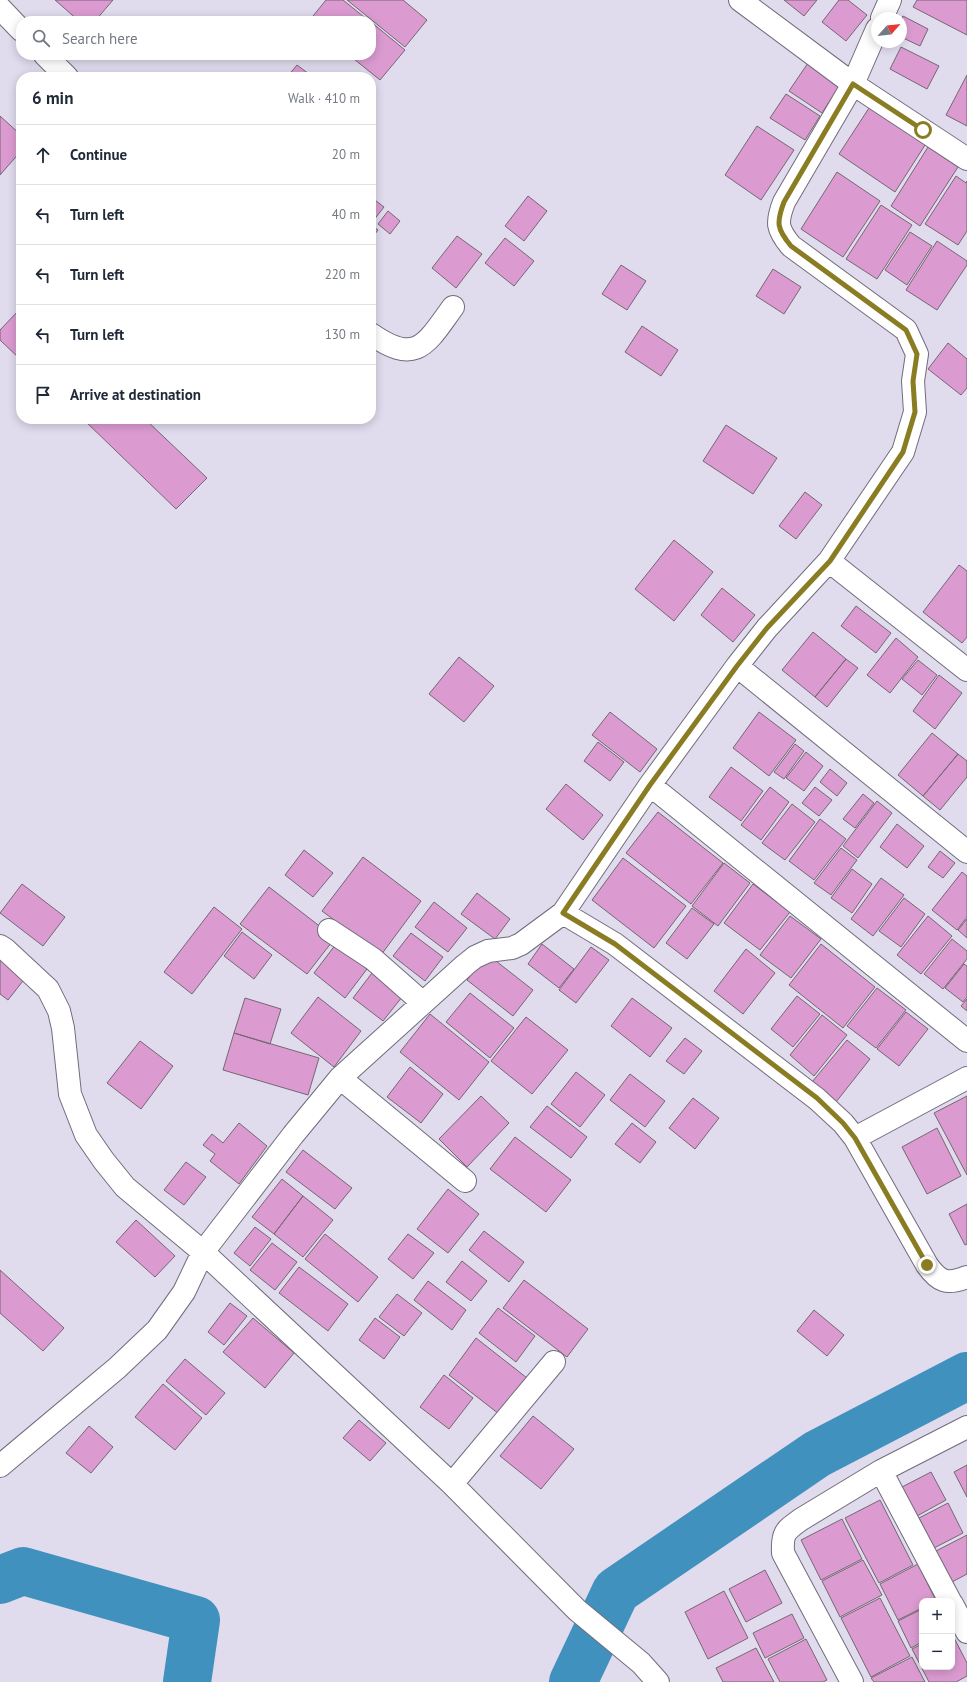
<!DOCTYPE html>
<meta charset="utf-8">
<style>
:root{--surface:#fff;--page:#f6f6f7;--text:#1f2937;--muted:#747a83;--line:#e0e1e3}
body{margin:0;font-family:"PT Sans",sans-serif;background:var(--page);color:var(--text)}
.controls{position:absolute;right:12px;bottom:12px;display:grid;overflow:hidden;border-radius:8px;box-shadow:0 2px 10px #0003}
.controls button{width:36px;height:36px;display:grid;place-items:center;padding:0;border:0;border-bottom:1px solid var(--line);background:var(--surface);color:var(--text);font:20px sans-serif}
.compass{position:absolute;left:871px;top:12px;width:36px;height:36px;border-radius:50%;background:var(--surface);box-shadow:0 2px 10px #0003;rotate:63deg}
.stop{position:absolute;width:12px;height:12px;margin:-9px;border:3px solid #8a7c22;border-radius:50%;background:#fff}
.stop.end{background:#8a7c22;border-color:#fff;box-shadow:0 1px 4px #0008}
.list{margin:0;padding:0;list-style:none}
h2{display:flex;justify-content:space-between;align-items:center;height:52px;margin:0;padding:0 16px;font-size:17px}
h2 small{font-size:13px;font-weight:400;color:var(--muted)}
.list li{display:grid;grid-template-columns:26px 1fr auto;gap:12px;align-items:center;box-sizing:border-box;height:60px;padding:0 16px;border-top:1px solid var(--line)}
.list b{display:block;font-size:15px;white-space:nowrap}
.list em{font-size:13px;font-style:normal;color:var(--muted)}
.icon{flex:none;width:22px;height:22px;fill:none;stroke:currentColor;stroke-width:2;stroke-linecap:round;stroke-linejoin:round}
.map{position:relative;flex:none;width:967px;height:1682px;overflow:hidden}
.search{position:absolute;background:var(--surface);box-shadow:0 2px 10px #0003;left:16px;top:16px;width:360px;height:44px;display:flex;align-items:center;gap:10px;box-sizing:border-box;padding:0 14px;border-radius:16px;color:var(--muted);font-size:15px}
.panel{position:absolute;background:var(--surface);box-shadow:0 2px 10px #0003;left:16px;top:72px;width:360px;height:352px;border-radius:16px}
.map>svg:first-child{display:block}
</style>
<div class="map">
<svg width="967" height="1682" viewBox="0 0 967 1682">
<rect width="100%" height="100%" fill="#e0dbed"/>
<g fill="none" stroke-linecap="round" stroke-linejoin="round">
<path stroke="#4091be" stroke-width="48" d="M0 1580 23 1571 196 1620 187 1682
M573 1682 616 1591 817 1454 967 1376"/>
</g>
<path fill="#db9bd1" stroke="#756772" d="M55 0H113L95 21H79Z
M326 0H343L369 21H309Z
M347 0H403L427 20 405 47Z
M784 0H817L804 16Z
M839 0H848L867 15 846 41 822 22Z
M917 0H967V35L913 7Z
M903 16 928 29 920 46 901 37V21Z
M371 22 405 50 380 80 349 55H371Z
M901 47 939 66 927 89 890 69Z
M808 63 840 85 822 113 789 91Z
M297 65 313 77H287Z
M967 75V126L946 115Z
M786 94 820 116 805 140 770 118Z
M871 105 927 142 895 192 839 154Z
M0 116 21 135V151L0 175Z
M757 126 794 150 761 200 725 175Z
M928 147 958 167 920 226 891 206Z
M837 172 880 201 843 257 801 229Z
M956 176 966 183 967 181V231L958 245 925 224Z
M528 196 547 211 524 241 505 226Z
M371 197 384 207 373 221 371 219Z
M21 205V213L17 210Z
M881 205 912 225 877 279 846 259Z
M388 211 400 221 390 234 378 224Z
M371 225 378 230 371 239Z
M910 232 932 246 907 285 885 270Z
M457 236 482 254 456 288 432 268Z
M505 238 534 261 514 286 485 263Z
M937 241 967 261V265L937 310 906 290Z
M621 265 646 281 627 310 602 294Z
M773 269 801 287 784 314 756 296Z
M21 308V360L0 340V330Z
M642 326 678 350 661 376 625 352Z
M948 343 967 359V388L961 395 928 369Z
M83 419H145L207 478 176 509Z
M726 425 777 458 753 494 703 461Z
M805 492 822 505 796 539 779 526Z
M674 540 713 572 674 621 635 589Z
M959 565 967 571V637L962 643 923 612Z
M722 588 755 615 733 642 701 615Z
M856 606 891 633 876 653 841 626Z
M813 632 846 659 815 697 782 670Z
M896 638 918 657 890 693 867 675Z
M459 657 494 686 464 722 429 694Z
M846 659 858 668 827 707 815 697Z
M918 660 937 675 922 695 902 679Z
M939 675 962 693 935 729 913 711Z
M610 712 657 749 640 772 592 735Z
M759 712 796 740 769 776 733 748Z
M932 733 958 754 923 796 898 775Z
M598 742 624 762 610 781 584 761Z
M795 744 804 751 784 779 774 772Z
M806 752 823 766 804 791 786 778Z
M958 754 967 761V777L940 810 923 796Z
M731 767 763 791 741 821 709 797Z
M830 769 847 783 837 796 820 782Z
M566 784 603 815 583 840 546 809Z
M770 787 789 802 761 840 741 825Z
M815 787 832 800 819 816 802 803Z
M863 794 874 803 855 828 843 819Z
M877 801 892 813 858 858 843 846Z
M792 804 815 822 785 860 762 843Z
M658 812 723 863 691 904 626 853Z
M820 819 846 839 814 880 789 861Z
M897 824 924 846 907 868 880 847Z
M841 848 857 860 831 895 814 883Z
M304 850 333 873 313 897 285 875Z
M940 851 955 863 943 878 928 867Z
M363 857 421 901 381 955 322 911Z
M623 858 686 906 654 948 592 900Z
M724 863 750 883 718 926 692 906Z
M852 869 872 884 852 913 831 898Z
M962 872 967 876V917L957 930 932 910Z
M881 878 904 895 873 936 851 919Z
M22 884 65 917 43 946 0 913Z
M753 884 790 912 760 950 724 923Z
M269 887 335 938 307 974 240 924Z
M477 893 510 919 495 939 461 914Z
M904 898 925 914 901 947 879 931Z
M434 902 467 928 448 952 415 927Z
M214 907 242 929 192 994 164 972Z
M692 908 714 924 687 959 666 943Z
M790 916 821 939 791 978 760 955Z
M928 916 952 936 921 974 897 955Z
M967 919V938L958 930Z
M242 932 272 955 254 979 224 956Z
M411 933 443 957 425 981 393 956Z
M952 939 967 951V959L943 989 924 974Z
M336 944 367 969 345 998 314 973Z
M542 944 574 969 559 988 528 964Z
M821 944 875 987 843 1028 789 985Z
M591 947 609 960 576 1003 559 990Z
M746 949 775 973 743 1014 714 991Z
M487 954 533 990 513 1016 467 980Z
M0 956 26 977 8 1000 0 994Z
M964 964 967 966V997L963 1002 945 988Z
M375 969 406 992 383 1021 353 998Z
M877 988 906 1010 876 1048 847 1026Z
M470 993 514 1028 490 1058 446 1022Z
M797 996 820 1014 793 1047 771 1029Z
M318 997 361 1031 334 1067 291 1033Z
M245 998 281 1009 270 1044 234 1033Z
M632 998 672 1028 650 1057 611 1026Z
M967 999V1011L961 1006Z
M906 1012 928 1029 899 1066 877 1049Z
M430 1014 489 1062 459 1100 400 1052Z
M822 1015 847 1035 814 1076 790 1055Z
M526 1017 568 1050 532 1094 491 1061Z
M234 1033 319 1058 308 1095 223 1070Z
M685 1038 702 1051 684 1074 666 1061Z
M847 1040 870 1059 836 1102 812 1082Z
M140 1041 173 1066 141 1109 107 1083Z
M410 1067 443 1094 421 1123 387 1097Z
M576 1072 605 1095 580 1127 551 1104Z
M630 1074 665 1101 645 1127 610 1100Z
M481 1096 509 1123 467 1167 439 1139Z
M967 1096V1175L934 1113Z
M693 1098 719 1118 695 1149 669 1128Z
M547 1106 587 1137 571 1158 530 1127Z
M239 1123 267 1146 239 1184 210 1161 215 1154 203 1145 212 1134 223 1143Z
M632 1123 656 1142 640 1163 615 1144Z
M937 1128 961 1176 927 1194 902 1147Z
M515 1137 571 1180 546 1212 490 1169Z
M303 1150 352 1188 335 1209 286 1172Z
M186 1162 206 1177 184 1205 164 1190Z
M282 1179 303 1196 274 1234 252 1217Z
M448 1189 479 1214 448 1253 417 1229Z
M303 1196 333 1220 303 1257 274 1234Z
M967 1204V1244L965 1245 949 1214Z
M136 1220 175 1256 155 1277 116 1242Z
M255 1227 271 1239 250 1266 234 1253Z
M484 1231 524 1262 509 1282 469 1250Z
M325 1234 378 1277 358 1302 305 1259Z
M408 1234 434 1253 413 1279 388 1259Z
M272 1243 297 1262 275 1290 250 1270Z
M462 1261 487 1281 471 1301 446 1282Z
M299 1267 348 1304 328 1331 279 1293Z
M0 1270 64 1328 43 1351 0 1313Z
M524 1280 588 1329 567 1357 503 1308Z
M428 1281 466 1310 452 1330 414 1300Z
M397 1294 422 1313 404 1336 379 1317Z
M230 1303 247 1316 224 1345 208 1332Z
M498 1308 535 1336 516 1362 479 1333Z
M814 1310 844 1335 827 1356 797 1331Z
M253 1318 294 1353 265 1388 223 1352Z
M375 1318 400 1337 384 1359 359 1340Z
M476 1338 527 1378 499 1414 449 1375Z
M185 1359 225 1393 206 1415 166 1381Z
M444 1375 473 1398 449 1429 420 1407Z
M163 1384 202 1418 175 1450 135 1417Z
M533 1416 574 1449 541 1489 500 1456Z
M359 1420 386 1443 370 1461 343 1438Z
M89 1426 113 1447 91 1473 66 1453Z
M967 1465V1497L954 1472Z
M931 1472 946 1500 917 1516 902 1487Z
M880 1500 913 1565 879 1583 845 1518Z
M948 1503 963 1533 934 1548 919 1518Z
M842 1519 862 1559 821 1580 801 1540Z
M967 1535V1574L952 1582 936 1551Z
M863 1560 882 1595 840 1617 822 1581Z
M918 1564 936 1601H922V1608L898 1620 880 1584Z
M765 1570 782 1603 746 1622 729 1589Z
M724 1591 748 1638 708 1659 685 1612Z
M880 1598 910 1656 871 1677 841 1618Z
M922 1609V1642L911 1648 898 1621Z
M792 1614 804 1638 765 1658 753 1633Z
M952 1634 967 1663V1676L956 1682H929L912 1649 922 1644V1667H952Z
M806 1639 827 1680 823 1682H780L768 1659Z
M756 1648 774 1682H723L716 1668Z
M912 1657 925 1682H874L871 1678Z"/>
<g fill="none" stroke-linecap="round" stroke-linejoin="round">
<g stroke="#716c7b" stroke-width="24">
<path id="street" d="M0 8 21 30
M882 18 890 0
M877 29 853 84 967 159
M45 55 67 77
M371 334C417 366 426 344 453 307
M829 561 967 670
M737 666 967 852
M650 785 967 1041
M563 913 650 785 737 666 767 628 829 561 903 452 915 412 913 381 917 354 906 330 791 246C777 229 776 223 784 202L853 84 740 0
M329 930 373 959 423 1003
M0 946 6 950 48 989 59 1011 63 1028 70 1094 86 1135 104 1161 125 1187 203 1252 452 1484 577 1610 641 1663 658 1682
M340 1078 465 1181
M855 1138 967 1078
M0 1466 117 1368 157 1330 184 1292 203 1252 293 1135 340 1078 465 965 475 957 488 951 512 948 521 944 563 913 615 944 817 1099 843 1123 855 1138 927 1265C939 1282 947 1285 967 1277
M881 1471 950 1601
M452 1484 554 1362
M952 1604 967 1632
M852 1682 783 1553C782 1533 785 1531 800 1520L881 1471 967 1427"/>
</g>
<use href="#street" stroke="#fff" stroke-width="22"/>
</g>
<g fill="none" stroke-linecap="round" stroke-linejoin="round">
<path stroke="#8a7c22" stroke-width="5" d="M923 130 853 84 784 202C776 223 777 229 791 246L906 330 917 354 913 381 915 412 903 452 830 561 767 628 737 666 650 785 563 913 615 944 817 1098 843 1123 855 1138 927 1265"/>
</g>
</svg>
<div class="controls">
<button>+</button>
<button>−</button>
</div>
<svg class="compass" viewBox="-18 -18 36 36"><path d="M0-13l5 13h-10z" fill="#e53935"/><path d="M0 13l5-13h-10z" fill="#747a83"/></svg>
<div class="stop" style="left:923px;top:130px"></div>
<div class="stop end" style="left:927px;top:1265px"></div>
<div class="search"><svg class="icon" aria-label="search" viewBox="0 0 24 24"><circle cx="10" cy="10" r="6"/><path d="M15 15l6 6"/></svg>Search here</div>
<section class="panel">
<h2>6 min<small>Walk · 410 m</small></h2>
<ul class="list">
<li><svg class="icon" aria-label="ahead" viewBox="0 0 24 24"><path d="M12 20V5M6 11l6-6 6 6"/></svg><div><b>Continue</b></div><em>20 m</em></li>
<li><svg class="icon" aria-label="left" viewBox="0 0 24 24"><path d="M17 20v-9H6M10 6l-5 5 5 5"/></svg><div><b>Turn left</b></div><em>40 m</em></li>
<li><svg class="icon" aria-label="left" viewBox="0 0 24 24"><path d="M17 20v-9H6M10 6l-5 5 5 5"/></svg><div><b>Turn left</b></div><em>220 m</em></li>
<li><svg class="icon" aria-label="left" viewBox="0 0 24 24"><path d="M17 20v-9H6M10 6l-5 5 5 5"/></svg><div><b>Turn left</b></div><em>130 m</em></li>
<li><svg class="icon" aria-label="arrive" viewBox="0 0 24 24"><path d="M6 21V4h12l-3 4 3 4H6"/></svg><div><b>Arrive at destination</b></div></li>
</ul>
</section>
</div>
